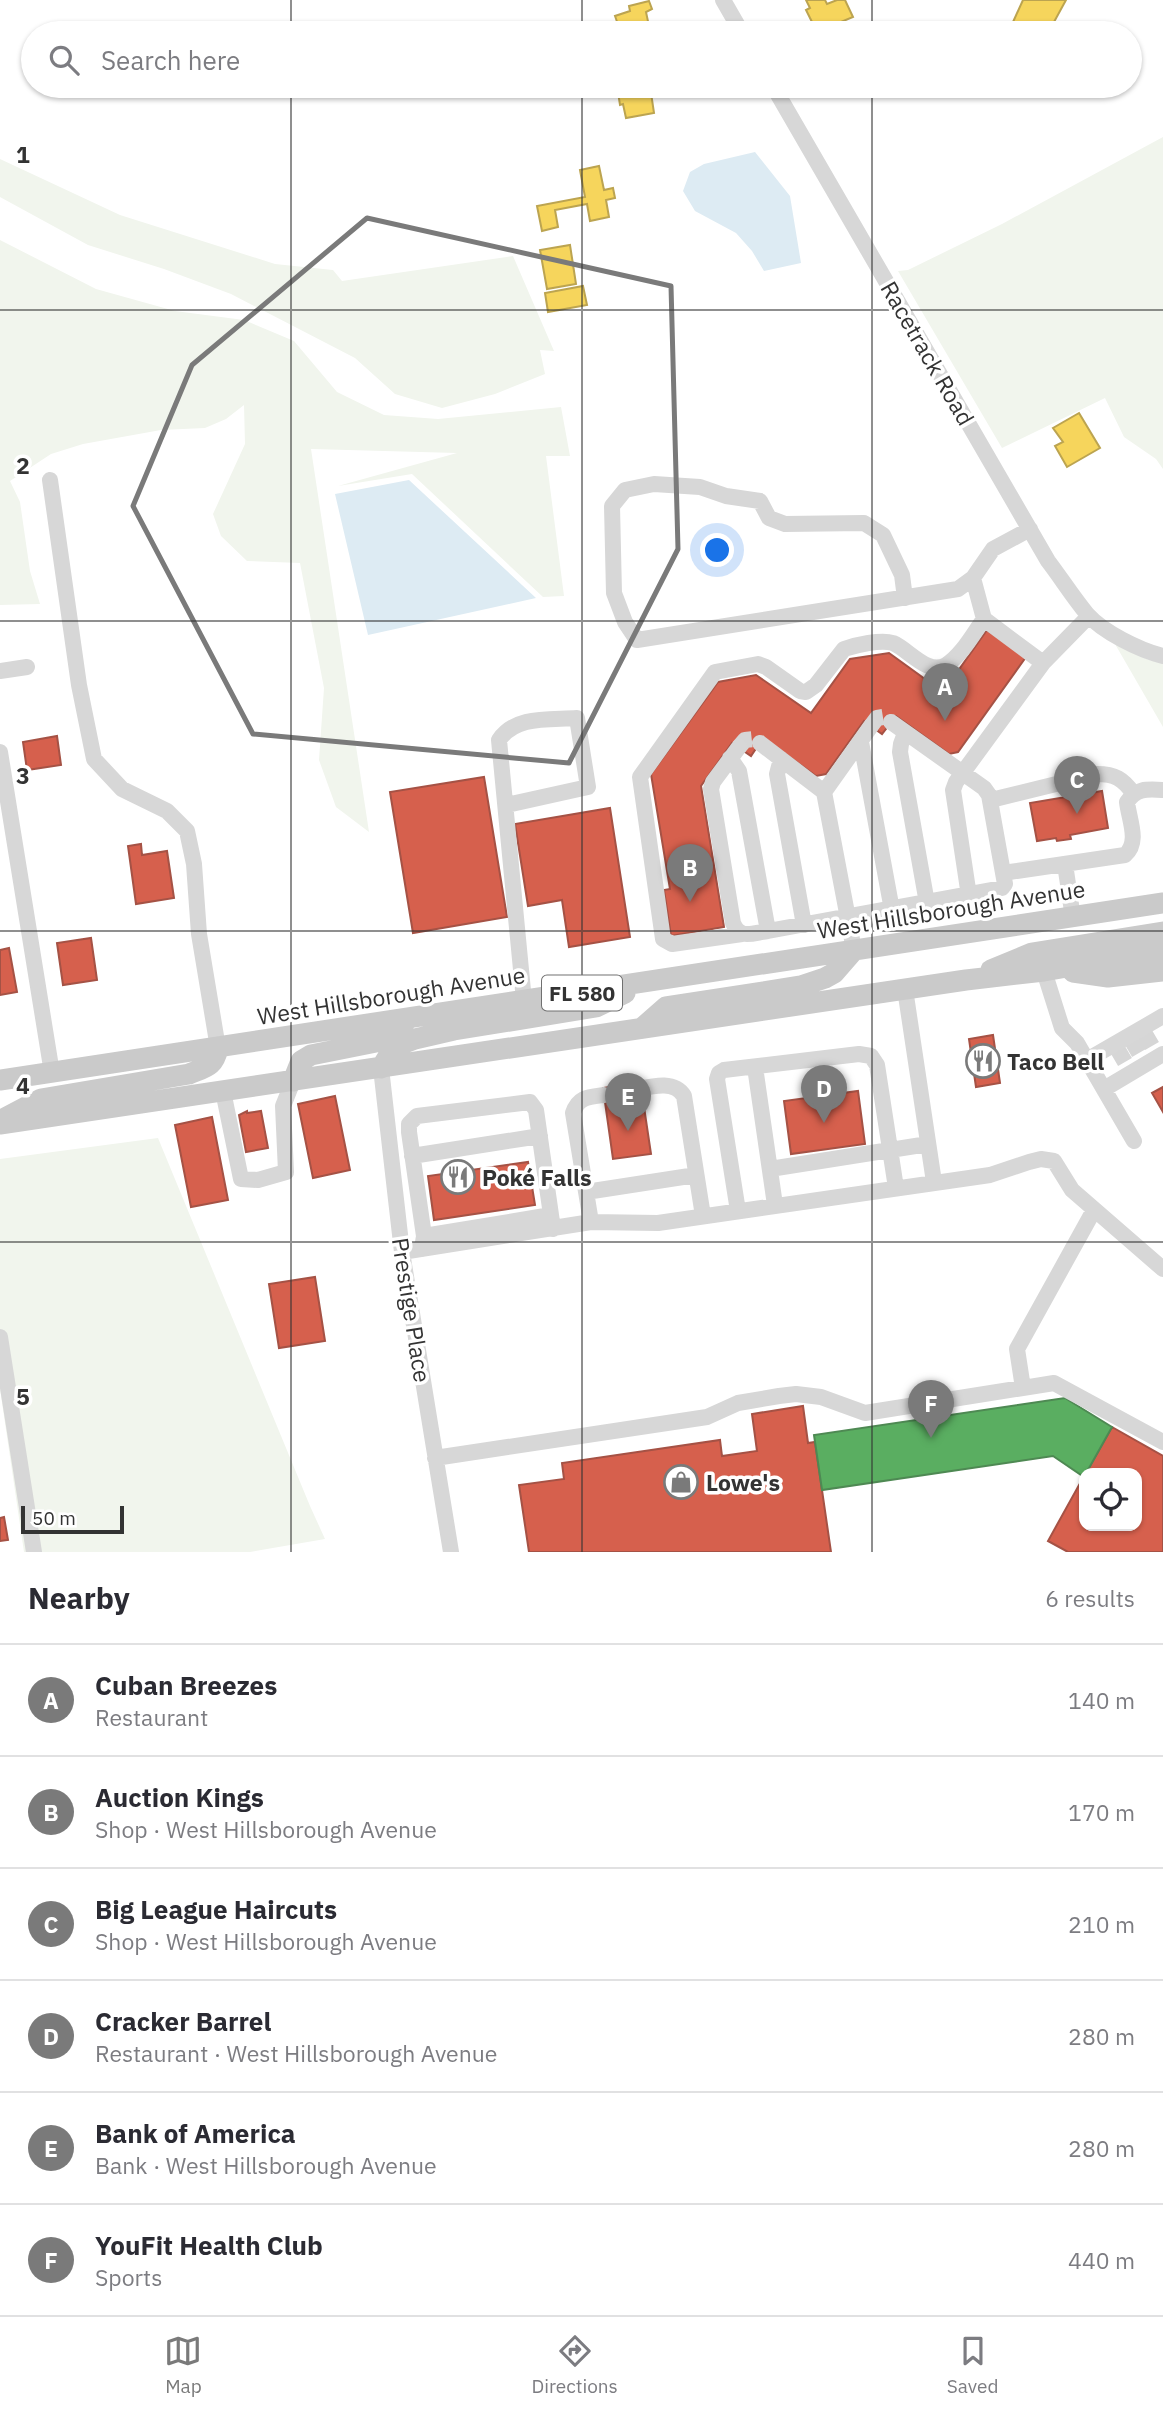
<!DOCTYPE html>
<meta charset="utf-8">
<style>
:root{--surface:#fff;--page:#f2f2f3;--text:#2b2b33;--muted:#7c7c81;--line:#e1e1e2;--accent:#7a7a7a}
body{margin:0;font-family:"IBM Plex Sans",sans-serif;background:var(--page);color:var(--text)}
.controls{position:absolute;right:21px;bottom:21px;display:grid;overflow:hidden;border-radius:14px;box-shadow:0 2px 5px #0004}
.controls button{width:63px;height:63px;display:grid;place-items:center;padding:0;border:0;border-bottom:2px solid var(--line);background:var(--surface);color:var(--text);font:35px sans-serif}
.scale{position:absolute;left:21px;bottom:18px;width:103px;box-sizing:border-box;padding-left:7px;border:4px solid #333;border-top:0;font-size:19px;line-height:24px;white-space:nowrap;color:#333;-webkit-text-stroke:5px #fff;paint-order:stroke}
.you{position:absolute;left:718px;top:551px;width:24px;height:24px;margin:-18px;border:5px solid #fff;border-radius:50%;background:#1a73e8;box-shadow:0 0 0 10px #1a73e833}
.badge{display:grid;place-items:center;width:46px;height:46px;border-radius:50%;background:var(--accent);color:#fff;font-size:23px;font-weight:700}
.pin{position:absolute;translate:-50% -58px;filter:drop-shadow(0 2px 4px #0008)}
.pin::after{content:'';position:absolute;top:37px;width:24px;height:21px;background:inherit;clip-path:polygon(0 0,100% 0,50% 100%)}
.list{margin:0;padding:0;list-style:none}
h2{display:flex;justify-content:space-between;align-items:center;height:91px;margin:0;padding:0 28px;font-size:30px}
h2 small{font-size:23px;font-weight:400;color:var(--muted)}
.list li{display:grid;grid-template-columns:46px 1fr auto;gap:21px;align-items:center;box-sizing:border-box;height:112px;padding:0 28px;border-top:2px solid var(--line)}
.list b{display:block;font-size:26px;white-space:nowrap}
.list p{margin:0;font-size:23px;white-space:nowrap;color:var(--muted)}
.list em{font-size:23px;font-style:normal;color:var(--muted)}
.icon{flex:none;width:38px;height:38px;fill:none;stroke:currentColor;stroke-width:2;stroke-linecap:round;stroke-linejoin:round}
.map{position:relative;flex:none;width:1163px;height:1552px;overflow:hidden}
.search{position:absolute;background:var(--surface);box-shadow:0 2px 5px #0004;left:21px;right:21px;top:21px;height:77px;display:flex;align-items:center;gap:18px;box-sizing:border-box;padding:0 24px;border-radius:38px;color:var(--muted);font-size:26px}
.sheet{height:763px;background:var(--surface)}
nav{display:flex;justify-content:space-around;align-items:center;box-sizing:border-box;height:98px;border-top:2px solid var(--line);background:var(--surface);font-size:19px;color:var(--muted)}
nav a{display:grid;justify-items:center;gap:4px}
nav .on{color:var(--accent)}
.map>svg:first-child{display:block}
</style>
<div class="map">
<svg width="1163" height="1552" viewBox="0 0 1163 1552">
<rect width="100%" height="100%" fill="#fff"/>
<path fill="#f1f5ed" d="M1163 137V469L1156 459 1124 437 1105 398 1002 448 898 271 908 270 1002 224Z
M0 159 120 215 275 264 333 270 342 281 513 256 554 351 540 350 545 374 495 394 442 408 395 394 355 358 231 294 164 269 88 245 0 197Z
M0 240 96 289 175 311 244 320 294 341 337 392 384 415 438 419 561 407 570 456H546L564 596 543 597 412 474 338 486 457 453 311 449 369 832 336 807 319 760 324 688 300 563 247 561 221 536 213 514 245 444 244 405 226 419 205 428 161 430 83 444 51 454 10 481 20 502 30 571 40 604 0 605Z
M1115 644 1149 660 1163 663V727Z
M158 1138 310 1506 325 1539 250 1552H24L0 1389V1159Z"/>
<path fill="#ddebf3" d="M755 152 790 196 801 263 764 271 752 251 736 233 695 211 683 191 690 172 704 164Z
M409 480 536 598 368 635 335 494Z"/>
<path fill="#f6d55c" stroke="#bca450" stroke-width="2" d="M806 0H825L827 4 837 0H845L853 17 836 24 840 33 813 32 809 24 812 22 806 10 810 8Z
M1023 0H1066L1048 33H1008Z
M649 1 652 9 646 12 649 26 629 33H621L615 16 630 11 629 6Z
M617 86H650L654 113 626 118 623 104 620 105Z
M599 166 604 190 613 188 615 198 606 200 609 217 590 221 587 204 555 210 558 227 542 231 537 206 585 197 580 170Z
M570 245 576 284 547 289 540 250Z
M583 286 587 305 548 312 545 293Z
M1079 413 1100 448 1067 467 1055 446 1063 442 1053 428Z"/>
<path fill="#d6604d" stroke="#a55245" stroke-width="2" d="M987 630 1026 657 958 752 949 754 896 716 882 734 864 721 826 774 816 776 763 738 751 756 732 743 701 786 724 927 671 936 664 890 670 889 651 774 718 682 756 675 811 713 850 659 889 653 943 692Z
M57 736 61 765 27 770 23 742Z
M484 777 507 917 413 933 390 792Z
M1102 791 1108 828 1070 835 1071 839 1057 841 1056 838 1037 841 1030 803Z
M610 808 630 937 569 947 562 900 528 906 515 824Z
M141 844 142 855 167 851 174 898 136 904 128 846Z
M91 938 97 980 63 985 57 943Z
M9 948 17 992 0 995V950Z
M993 1035 1000 1083 976 1087 969 1039Z
M628 1084 631 1109 644 1107 651 1154 613 1159 603 1088Z
M1163 1087V1112L1152 1093Z
M858 1091 865 1144 791 1154 784 1101Z
M335 1096 350 1170 313 1178 298 1104Z
M247 1111V1113L261 1111 268 1148 246 1152 239 1115Z
M212 1117 228 1200 191 1207 175 1125Z
M528 1162 535 1205 434 1220 428 1176Z
M315 1277 325 1341 279 1348 269 1284Z
M803 1406 808 1443 815 1442 831 1552H529L519 1485 564 1479 562 1463 720 1440 722 1456 757 1451 752 1414Z
M1112 1427 1163 1456V1552H1068L1048 1541 1084 1476V1526H1137V1473H1086Z
M4 1517 8 1540 0 1541V1518Z"/>
<path fill="#5aae61" stroke="#4e8953" stroke-width="2" d="M1065 1398 1112 1427 1084 1477 1053 1456 822 1490 814 1435Z"/>
<g fill="none" stroke-linecap="round" stroke-linejoin="round">
<path stroke="#d6d6d6" stroke-width="16" stroke-dasharray="16 8" stroke-linecap="butt" d="M871 726 877 718 883 717 891 722
M739 747 745 740 754 739 760 743
M1145 1034 1152 1046
M1132 1041 1139 1053
M1118 1050 1125 1062"/>
<path stroke="#d7d7d7" stroke-width="16" d="M723 0 742 33
M773 86 1048 561C1061 578 1073 597 1087 614 1103 632 1139 650 1163 656
M50 480 79 685 94 759 122 789 167 811 187 831 194 864 199 934 218 1048
M973 578 984 619
M905 598 902 575 883 535 864 523 785 524 769 518 760 501 726 496 700 487 654 484 625 490 612 506 614 593 625 622 637 640 958 589 973 578 993 549 1030 529
M0 671 27 667
M905 733 901 744 900 752 927 903
M861 742 892 910
M760 743 824 792 871 726
M739 747 713 782 711 789 733 923C740 940 752 933 768 931L1002 888 1005 884 989 795 984 788 891 722
M0 752 52 1073
M730 758 739 771 768 931
M781 759 777 774 804 925
M824 792 854 950
M991 800 1097 774C1115 774 1123 779 1133 793
M507 805 588 787 577 718C549 720 516 715 499 740L524 1001
M1065 864 1073 918
M1003 873 1125 855C1140 842 1129 820 1127 802 1136 788 1147 789 1163 790
M969 896 953 790 956 782 1043 663 1089 616
M742 934 672 944 663 939 640 777 715 672 758 664 766 667 800 691 806 692 816 685 844 649C856 645 881 639 893 643 908 649 928 676 946 665 962 655 973 634 984 619L1043 663
M1044 971 1062 1028 1077 1043 1134 1141
M905 989 934 1182
M1087 1060 1163 1016
M755 1067 775 1205
M381 1068 402 1252 451 1552
M1104 1089 1163 1054
M223 1091 241 1179 258 1180 286 1172 283 1106 293 1081
M629 1091C647 1088 673 1078 684 1096L703 1216
M412 1156 540 1136
M770 1169 928 1144
M586 1192 696 1175
M738 1211 717 1079 719 1073 724 1070 859 1054 871 1056 877 1065 896 1188
M591 1222 573 1113C578 1097 588 1097 604 1095
M424 1236 551 1215
M422 1249 424 1236 409 1132V1124L417 1116 530 1102 536 1110 553 1229
M402 1252 591 1222 658 1223 990 1175 1029 1162 1041 1159 1054 1161 1072 1190 1163 1269
M0 1337 34 1552
M1023 1388 1017 1349 1094 1210
M435 1458 707 1417 738 1403 779 1396 796 1394 821 1397 865 1413 1054 1383 1163 1442"/>
<path stroke="#cacaca" stroke-width="21" d="M991 970 1032 953 1163 932
M1073 972 1108 977 1163 971
M642 1028 666 1007 801 986 825 978 834 973 854 950
M381 1068 394 1047 415 1039 454 1030 596 1007 625 993
M0 1080 1163 903
M293 1081 301 1061 311 1055 376 1042 405 1022
M5 1118 41 1099 189 1074C206 1067 214 1067 218 1048
M0 1124 966 980 1044 971 1163 950"/>
</g>
<path fill="none" stroke="#7a7a7a" stroke-width="5" stroke-linejoin="round" d="M367 218 671 286 678 549 569 763 253 734 133 506 192 365Z"/>
<path fill="none" stroke="#333" stroke-width="2" stroke-opacity="0.55" d="M291 0V33M582 0V33M872 0V33M291 86V1552M582 86V1552M872 86V1552M0 310H1163M0 621H1163M0 931H1163M0 1242H1163"/>
<defs>
<g id="restaurant-ring" transform="scale(1.75)"><circle r="9.5" fill="#fff" stroke="#7a7a7a" stroke-width="1.5"/><path d="M-5-6h1v4h1v-4h1v4h1v-4h1v5L-1.5 .5V6h-2V.5L-5-1ZM5-6V6H3V1.5H1.5Q1.5-4 5-6Z" fill="#7a7a7a"/></g>
<g id="shop-ring" transform="scale(1.75)"><circle r="9.5" fill="#fff" stroke="#7a7a7a" stroke-width="1.5"/><path d="M-5-2.5h2.3a2.7 3.5 0 0 1 5.4 0H5L5.5 6h-11ZM-1.5-2.5h3a1.5 2.3 0 0 0-3 0Z" fill="#7a7a7a"/></g>
</defs>
<g fill-rule="evenodd">
<use href="#restaurant-ring" x="983" y="1061"/>
<use href="#restaurant-ring" x="458" y="1177"/>
<use href="#shop-ring" x="681" y="1482"/>
</g>
<g text-anchor="middle" dominant-baseline="central" stroke-width="7" stroke-linejoin="round" paint-order="stroke">
<rect fill="#fff" stroke="#707070" stroke-width="2" x="542" y="975.5" width="80" height="35" rx="5"/>
<g font-size="21" font-weight="bold" fill="#333">
<text x="582" y="993">FL 580</text>
</g>
<g font-size="23" fill="#333" stroke="#fff">
<text transform="translate(928 353) rotate(60)">Racetrack Road</text>
<text transform="translate(951 909) rotate(-9)">West Hillsborough Avenue</text>
<text transform="translate(391 995) rotate(-9)">West Hillsborough Avenue</text>
<text transform="translate(412 1310) rotate(81)">Prestige Place</text>
</g>
<g font-size="23" font-weight="bold" fill="#333" stroke="#fff" text-anchor="start">
<text x="1007" y="1061">Taco Bell</text>
<text x="482" y="1177">Poké Falls</text>
<text x="706" y="1482">Lowe's</text>
</g>
</g>
<g font-size="23" text-anchor="middle" font-weight="bold" fill="#333" stroke="#fff" stroke-width="7" stroke-linejoin="round" paint-order="stroke">
<text x="23" y="163">1</text>
<text x="23" y="474">2</text>
<text x="23" y="784">3</text>
<text x="23" y="1094">4</text>
<text x="23" y="1405">5</text>
</g>
</svg>
<div class="controls">
<button><svg class="icon" aria-label="locate" viewBox="0 0 24 24"><circle cx="12" cy="12" r="6"/><path d="M12 2v4M12 18v4M2 12h4M18 12h4"/></svg></button>
</div>
<div class="scale">50 m</div>
<div class="you"></div>
<div class="pin badge" style="left:945px;top:721px">A</div>
<div class="pin badge" style="left:690px;top:902px">B</div>
<div class="pin badge" style="left:1077px;top:814px">C</div>
<div class="pin badge" style="left:824px;top:1123px">D</div>
<div class="pin badge" style="left:628px;top:1131px">E</div>
<div class="pin badge" style="left:931px;top:1438px">F</div>
<div class="search"><svg class="icon" aria-label="search" viewBox="0 0 24 24"><circle cx="10" cy="10" r="6"/><path d="M15 15l6 6"/></svg>Search here</div>
</div>
<section class="sheet">
<h2>Nearby<small>6 results</small></h2>
<ul class="list">
<li><span class="badge">A</span><div><b>Cuban Breezes</b><p>Restaurant</p></div><em>140 m</em></li>
<li><span class="badge">B</span><div><b>Auction Kings</b><p>Shop · West Hillsborough Avenue</p></div><em>170 m</em></li>
<li><span class="badge">C</span><div><b>Big League Haircuts</b><p>Shop · West Hillsborough Avenue</p></div><em>210 m</em></li>
<li><span class="badge">D</span><div><b>Cracker Barrel</b><p>Restaurant · West Hillsborough Avenue</p></div><em>280 m</em></li>
<li><span class="badge">E</span><div><b>Bank of America</b><p>Bank · West Hillsborough Avenue</p></div><em>280 m</em></li>
<li><span class="badge">F</span><div><b>YouFit Health Club</b><p>Sports</p></div><em>440 m</em></li>
</ul>
</section>
<nav>
<a class="on"><svg class="icon" aria-label="map" viewBox="0 0 24 24"><path d="M3 6l6-2 6 2 6-2v14l-6 2-6-2-6 2zM9 4v14M15 6v14"/></svg>Map</a>
<a><svg class="icon" aria-label="directions" viewBox="0 0 24 24"><path d="M12 3l9 9-9 9-9-9zM9 14v-3h6M13 9l2 2-2 2"/></svg>Directions</a>
<a><svg class="icon" aria-label="saved" viewBox="0 0 24 24"><path d="M7 4h10v16l-5-4-5 4z"/></svg>Saved</a>
</nav>
